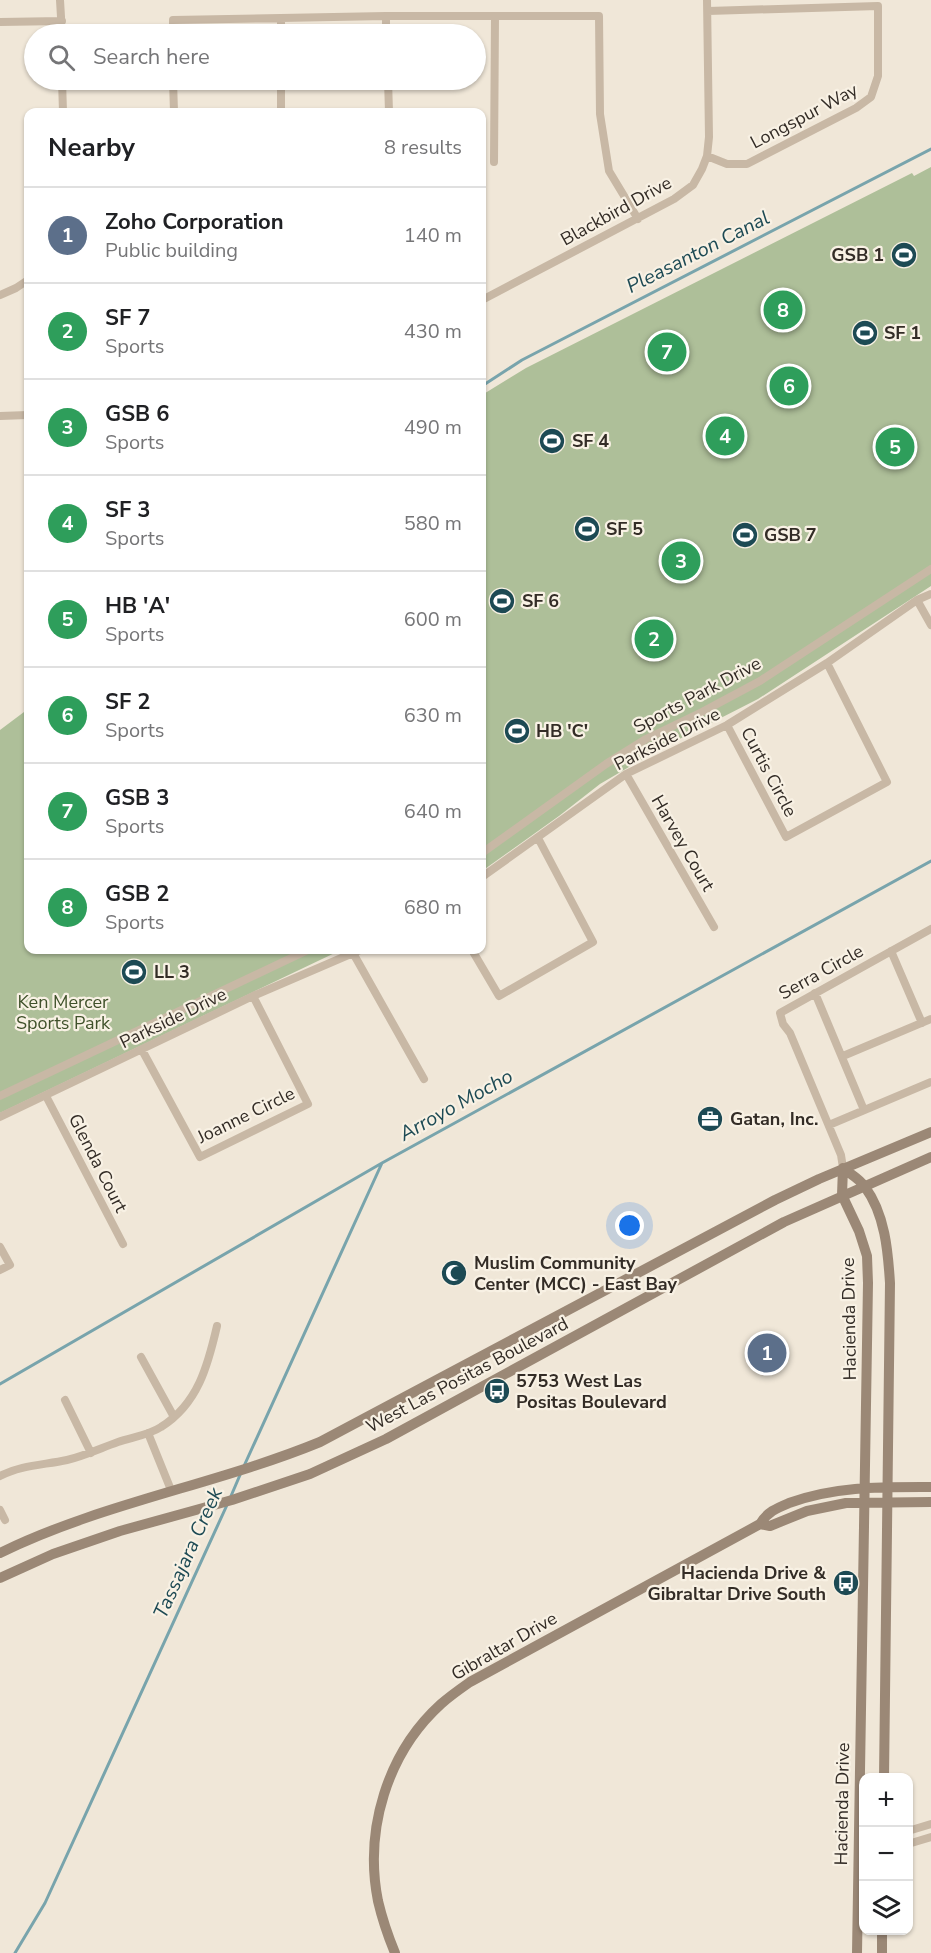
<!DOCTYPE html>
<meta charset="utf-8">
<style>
:root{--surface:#fff;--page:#f6f6f6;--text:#202124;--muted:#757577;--line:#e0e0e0;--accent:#1d4a54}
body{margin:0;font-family:"Nunito Sans",sans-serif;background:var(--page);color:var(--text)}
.controls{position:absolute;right:18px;bottom:18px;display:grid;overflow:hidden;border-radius:12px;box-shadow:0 2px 4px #0004}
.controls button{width:54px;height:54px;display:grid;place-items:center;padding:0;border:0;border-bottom:2px solid var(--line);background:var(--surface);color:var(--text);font:30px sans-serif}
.you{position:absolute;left:630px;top:1226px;width:21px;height:21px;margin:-15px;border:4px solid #fff;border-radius:50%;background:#1a73e8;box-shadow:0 0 0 9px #1a73e833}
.badge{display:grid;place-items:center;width:39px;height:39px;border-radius:50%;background:var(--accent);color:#fff;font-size:20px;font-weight:700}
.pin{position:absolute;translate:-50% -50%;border:3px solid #fff;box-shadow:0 2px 6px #0006}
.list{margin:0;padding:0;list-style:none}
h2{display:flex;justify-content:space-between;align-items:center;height:78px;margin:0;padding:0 24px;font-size:26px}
h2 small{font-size:20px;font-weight:400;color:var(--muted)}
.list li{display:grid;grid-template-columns:39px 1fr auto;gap:18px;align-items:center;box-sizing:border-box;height:96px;padding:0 24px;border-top:2px solid var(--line)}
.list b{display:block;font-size:22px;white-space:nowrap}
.list p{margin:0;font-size:20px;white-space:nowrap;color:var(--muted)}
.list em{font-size:20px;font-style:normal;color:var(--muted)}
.icon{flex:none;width:33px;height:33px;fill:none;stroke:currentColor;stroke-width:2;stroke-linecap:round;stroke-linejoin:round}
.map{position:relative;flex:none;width:931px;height:1953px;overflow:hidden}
.search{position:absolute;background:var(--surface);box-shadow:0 2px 4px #0004;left:24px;top:24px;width:462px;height:66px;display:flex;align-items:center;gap:15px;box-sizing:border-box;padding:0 21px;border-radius:33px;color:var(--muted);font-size:22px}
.panel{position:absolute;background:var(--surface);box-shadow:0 2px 4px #0004;left:24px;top:108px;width:462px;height:846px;border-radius:12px}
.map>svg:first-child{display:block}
</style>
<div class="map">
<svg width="931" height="1953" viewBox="0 0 931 1953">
<rect width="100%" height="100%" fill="#f0e7d8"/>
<path fill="#aebf99" d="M931 167V586L758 699 658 750 600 784 559 816 482 871V395L526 368 912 173 914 176Z
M28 709V950H341L0 1113V730Z"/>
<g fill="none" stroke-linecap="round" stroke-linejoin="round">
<path stroke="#78a4ac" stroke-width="3" d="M482 386 522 360 931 149
M0 1384 382 1163 931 861
M244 1466 382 1163
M231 1496 240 1475
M15 1953 45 1903 227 1505"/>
<path stroke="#c8b8a5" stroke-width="8" d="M60 0 62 34
M386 16V34
M281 19V34
M0 22 62 21
M173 34V20L386 16H599L600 114 609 171 638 219
M62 80 63 112
M173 80 174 112
M281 80V112
M388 80 389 112
M707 156 727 164H747L856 108 871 97 878 76V6L708 11
M494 162 495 16
M0 295 16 288 28 280
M482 300 674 199 693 185 702 169 707 156 709 137 707 0
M0 416 28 415
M917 600 931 625
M727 725 786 837 887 782 827 663
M626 774 714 927
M482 853 606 764 646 739 702 712 760 681 931 569
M482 877 626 774 727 725 827 663 917 600 931 594
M472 950 499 996 593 942 538 838
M891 951 922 1023
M353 953 424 1079
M815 993 864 1110
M142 1050 200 1157 308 1104 253 996
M843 1056 931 1019
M0 1096 308 950
M46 1096 123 1244
M0 1117 253 996 360 950
M829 1125 931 1082
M843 1168 841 1155 790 1033 783 1024 780 1013 931 929
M0 1247 10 1265 0 1270
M141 1357 174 1417
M65 1400 91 1453
M148 1433 171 1490
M0 1476C21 1465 44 1465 67 1460 84 1456 101 1448 118 1442 133 1437 149 1435 161 1427 198 1404 208 1365 217 1326
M0 1510 5 1520
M908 1831 931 1824
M908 1844 931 1837"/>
<path stroke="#9b8876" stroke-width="10" d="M843 1168 842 1195 859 1231 867 1256 868 1283 857 1953
M843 1168C850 1174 860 1179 865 1187 885 1214 888 1251 890 1283L884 1778
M760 1524 770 1526 807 1511 846 1503 931 1502
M0 1553C102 1503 215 1485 320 1442L775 1200 819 1179 931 1132
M0 1578 53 1554 120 1531 232 1500 310 1474 386 1439 784 1222 931 1157
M395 1953C388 1936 382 1918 378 1901 364 1830 387 1753 441 1704 450 1696 460 1689 470 1682L760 1524C767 1512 777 1508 789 1503 835 1486 882 1487 931 1487
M882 1953V1930"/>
</g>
<defs>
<g id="stadium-disc" transform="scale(1.35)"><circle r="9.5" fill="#1d4a54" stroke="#f8f1e4"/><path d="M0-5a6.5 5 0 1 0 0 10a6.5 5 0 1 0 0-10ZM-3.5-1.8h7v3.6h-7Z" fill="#fff"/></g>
<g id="office-disc" transform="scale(1.35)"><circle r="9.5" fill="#1d4a54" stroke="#f8f1e4"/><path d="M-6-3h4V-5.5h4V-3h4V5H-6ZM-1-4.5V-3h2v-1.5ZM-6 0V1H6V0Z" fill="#fff"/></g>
<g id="mosque-disc" transform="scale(1.35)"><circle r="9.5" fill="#1d4a54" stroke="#f8f1e4"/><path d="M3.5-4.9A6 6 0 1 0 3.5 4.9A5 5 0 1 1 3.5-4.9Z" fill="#fff"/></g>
<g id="bus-disc" transform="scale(1.35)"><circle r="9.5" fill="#1d4a54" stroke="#f8f1e4"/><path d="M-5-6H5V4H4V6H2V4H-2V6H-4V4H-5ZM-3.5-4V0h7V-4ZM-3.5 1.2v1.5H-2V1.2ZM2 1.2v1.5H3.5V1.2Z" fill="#fff"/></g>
</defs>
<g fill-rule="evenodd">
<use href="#stadium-disc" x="904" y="255"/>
<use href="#stadium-disc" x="865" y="333"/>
<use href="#stadium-disc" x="552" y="441"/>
<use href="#stadium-disc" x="587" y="529"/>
<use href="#stadium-disc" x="745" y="535"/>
<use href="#stadium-disc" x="502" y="601"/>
<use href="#stadium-disc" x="517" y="731"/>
<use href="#stadium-disc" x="134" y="972"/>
<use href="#office-disc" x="710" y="1119"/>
<use href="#mosque-disc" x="454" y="1273"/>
<use href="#bus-disc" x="497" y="1391"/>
<use href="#bus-disc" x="846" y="1583"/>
</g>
<g text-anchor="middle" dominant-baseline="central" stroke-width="4.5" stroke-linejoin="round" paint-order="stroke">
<g font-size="18" fill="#332c26" stroke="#f8f1e4">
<text transform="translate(804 116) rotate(-28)">Longspur Way</text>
<text transform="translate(616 211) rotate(-29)">Blackbird Drive</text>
<text transform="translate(697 695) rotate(-28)">Sports Park Drive</text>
<text transform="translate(667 739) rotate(-27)">Parkside Drive</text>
<text transform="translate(769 772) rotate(62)">Curtis Circle</text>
<text transform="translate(683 843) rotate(60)">Harvey Court</text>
<text transform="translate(821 972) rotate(-29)">Serra Circle</text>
<text transform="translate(173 1018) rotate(-26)">Parkside Drive</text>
<text transform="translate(246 1115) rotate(-26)">Joanne Circle</text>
<text transform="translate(98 1163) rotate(63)">Glenda Court</text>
<text transform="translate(849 1319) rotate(-91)">Hacienda Drive</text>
<text transform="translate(467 1375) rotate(-28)">West Las Positas Boulevard</text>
<text transform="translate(504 1646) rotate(-30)">Gibraltar Drive</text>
<text transform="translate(842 1804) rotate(-89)">Hacienda Drive</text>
</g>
<g font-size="18" font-weight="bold" fill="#332c26" stroke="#f8f1e4" text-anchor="start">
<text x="884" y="255" text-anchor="end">GSB 1</text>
<text x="884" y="333">SF 1</text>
<text x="572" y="441">SF 4</text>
<text x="606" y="529">SF 5</text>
<text x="764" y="535">GSB 7</text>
<text x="522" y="601">SF 6</text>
<text x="536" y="731">HB 'C'</text>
<text x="154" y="972">LL 3</text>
<text x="730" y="1119">Gatan, Inc.</text>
<text x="474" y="1263">Muslim Community<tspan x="474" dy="21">Center (MCC) - East Bay</tspan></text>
<text x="516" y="1381">5753 West Las<tspan x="516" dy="21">Positas Boulevard</tspan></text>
<text x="826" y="1573" text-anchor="end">Hacienda Drive &amp;<tspan x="826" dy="21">Gibraltar Drive South</tspan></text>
</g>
<g font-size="18" fill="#3f512a" stroke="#f8f1e4">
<text x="63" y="1002">Ken Mercer<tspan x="63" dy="21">Sports Park</tspan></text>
</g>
<g font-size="20" font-style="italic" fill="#1d4a54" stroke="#f8f1e4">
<text transform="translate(698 252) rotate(-27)">Pleasanton Canal</text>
<text transform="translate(456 1105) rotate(-29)">Arroyo Mocho</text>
<text transform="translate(188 1553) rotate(-66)">Tassajara Creek</text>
</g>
</g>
</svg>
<div class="controls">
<button>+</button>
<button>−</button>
<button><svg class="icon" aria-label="layers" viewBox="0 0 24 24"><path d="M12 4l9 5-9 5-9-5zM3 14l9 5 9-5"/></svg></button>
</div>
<div class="you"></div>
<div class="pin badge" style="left:767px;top:1353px;background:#5c6f8a">1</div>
<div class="pin badge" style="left:654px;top:639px;background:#2e9e5b">2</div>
<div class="pin badge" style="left:681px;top:561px;background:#2e9e5b">3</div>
<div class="pin badge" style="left:725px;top:436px;background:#2e9e5b">4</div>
<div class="pin badge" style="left:895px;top:447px;background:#2e9e5b">5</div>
<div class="pin badge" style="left:789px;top:386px;background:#2e9e5b">6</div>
<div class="pin badge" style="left:667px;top:352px;background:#2e9e5b">7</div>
<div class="pin badge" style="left:783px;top:310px;background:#2e9e5b">8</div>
<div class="search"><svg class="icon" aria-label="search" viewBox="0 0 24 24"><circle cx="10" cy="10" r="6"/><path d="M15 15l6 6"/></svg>Search here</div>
<section class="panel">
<h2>Nearby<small>8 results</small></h2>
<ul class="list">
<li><span class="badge" style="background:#5c6f8a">1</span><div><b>Zoho Corporation</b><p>Public building</p></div><em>140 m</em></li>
<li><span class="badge" style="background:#2e9e5b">2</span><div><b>SF 7</b><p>Sports</p></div><em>430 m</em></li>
<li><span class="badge" style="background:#2e9e5b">3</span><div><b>GSB 6</b><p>Sports</p></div><em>490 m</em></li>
<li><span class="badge" style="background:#2e9e5b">4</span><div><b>SF 3</b><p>Sports</p></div><em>580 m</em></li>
<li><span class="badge" style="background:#2e9e5b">5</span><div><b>HB 'A'</b><p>Sports</p></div><em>600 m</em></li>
<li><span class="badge" style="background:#2e9e5b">6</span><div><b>SF 2</b><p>Sports</p></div><em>630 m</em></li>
<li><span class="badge" style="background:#2e9e5b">7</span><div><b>GSB 3</b><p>Sports</p></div><em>640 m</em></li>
<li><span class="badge" style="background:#2e9e5b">8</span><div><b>GSB 2</b><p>Sports</p></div><em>680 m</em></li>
</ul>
</section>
</div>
